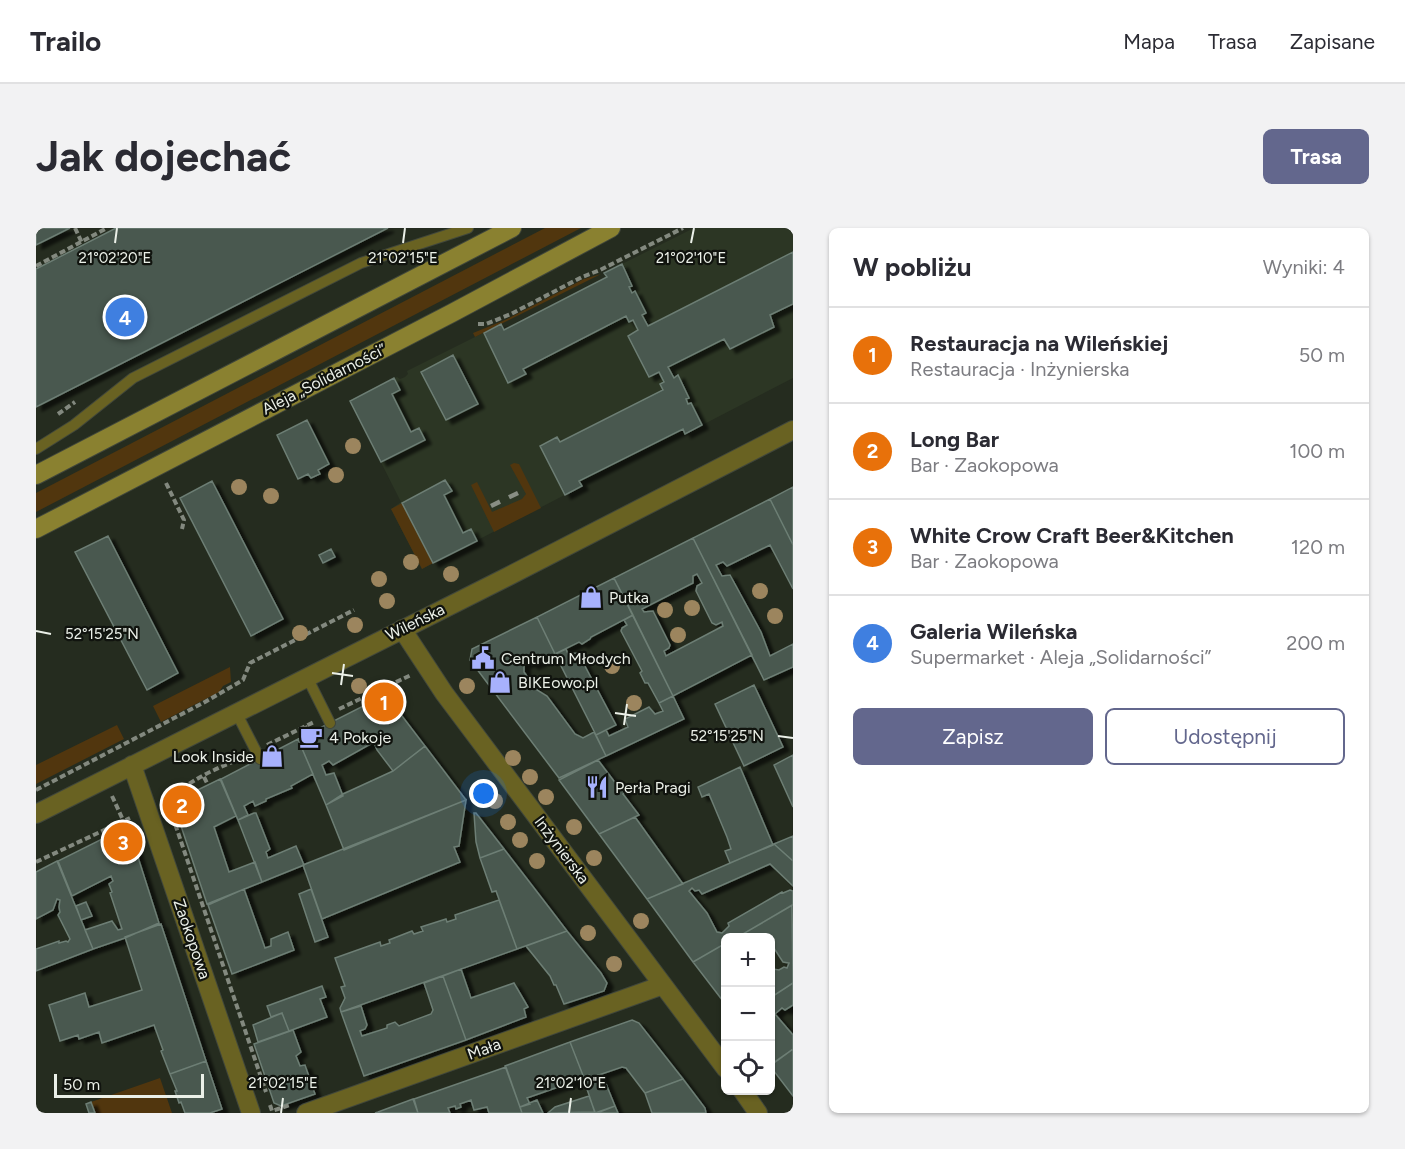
<!DOCTYPE html>
<html lang="pl">
<meta charset="utf-8">
<style>
:root{--surface:#fff;--page:#f2f2f3;--text:#2b2b33;--muted:#7c7c81;--line:#e1e1e2;--accent:#63678d}
body{margin:0;font-family:Figtree,sans-serif;background:var(--page);color:var(--text)}
.controls{position:absolute;right:18px;bottom:18px;display:grid;overflow:hidden;border-radius:9px;box-shadow:0 2px 4px #0004}
.controls button{width:54px;height:54px;display:grid;place-items:center;padding:0;border:0;border-bottom:2px solid var(--line);background:var(--surface);color:var(--text);font:30px sans-serif}
.scale{position:absolute;left:18px;bottom:15px;width:150px;box-sizing:border-box;padding-left:6px;border:3px solid #ebf0e8;border-top:0;font-size:16px;line-height:21px;white-space:nowrap;color:#ebf0e8;-webkit-text-stroke:4px #10130e;paint-order:stroke}
.you{position:absolute;left:448px;top:566px;width:21px;height:21px;margin:-15px;border:4px solid #fff;border-radius:50%;background:#1a73e8;box-shadow:0 0 0 9px #1a73e833}
.badge{display:grid;place-items:center;width:39px;height:39px;border-radius:50%;background:var(--accent);color:#fff;font-size:20px;font-weight:700}
.pin{position:absolute;translate:-50% -50%;border:3px solid #fff;box-shadow:0 2px 6px #0006}
.list{margin:0;padding:0;list-style:none}
h2{display:flex;justify-content:space-between;align-items:center;height:78px;margin:0;padding:0 24px;font-size:26px}
h2 small{font-size:20px;font-weight:400;color:var(--muted)}
.list li{display:grid;grid-template-columns:39px 1fr auto;gap:18px;align-items:center;box-sizing:border-box;height:96px;padding:0 24px;border-top:2px solid var(--line)}
.list b{display:block;font-size:22px;white-space:nowrap}
.list p{margin:0;font-size:20px;white-space:nowrap;color:var(--muted)}
.list em{font-size:20px;font-style:normal;color:var(--muted)}
.actions{display:flex;gap:12px;padding:18px 24px}
.actions a{flex:1;padding:14px 0;border:2px solid var(--accent);border-radius:9px;text-align:center;font-size:21px;color:var(--accent)}
.actions .main{background:var(--accent);color:#fff}
.icon{flex:none;width:33px;height:33px;fill:none;stroke:currentColor;stroke-width:2;stroke-linecap:round;stroke-linejoin:round}
.map{position:relative;flex:none;width:757px;height:885px;overflow:hidden;border-radius:9px}
header{display:flex;align-items:center;gap:36px;box-sizing:border-box;height:84px;padding:0 30px;background:var(--surface);border-bottom:2px solid var(--line)}
header strong{font-size:28px}
nav{display:flex;gap:33px;margin-inline-start:auto;font-size:21px}
.intro{display:flex;align-items:center;justify-content:space-between;box-sizing:border-box;height:144px;padding:0 36px}
h1{margin:0;font-size:42px}
.button{padding:15px 27px;border-radius:9px;background:var(--accent);color:#fff;font-size:21px;font-weight:700}
main{display:flex;gap:36px;padding:0 36px}
aside{flex:1;background:var(--surface);border-radius:9px;box-shadow:0 2px 4px #0004}
.map>svg:first-child{display:block}
</style>
<header>
<strong>Trailo</strong>
<nav><a>Mapa</a><a>Trasa</a><a>Zapisane</a></nav>
</header>
<div class="intro"><h1>Jak dojechać</h1><a class="button">Trasa</a></div>
<main>
<div class="map">
<svg width="757" height="885" viewBox="0 0 757 885">
<defs>
<filter id="shadow"><feDropShadow dx="6" dy="4" stdDeviation="1.5" flood-color="#0009"/></filter>
</defs>
<rect width="100%" height="100%" fill="#252c1f"/>
<path fill="#2c3624" d="M658 0H757V150L649 206 646 201 544 253 546 258 386 341 355 281 365 274 314 173 361 149 364 151 369 149 372 146 371 143 465 96 468 102 570 50 568 45Z"/>
<path fill="#51360e" d="M509 0H545L0 284V265Z
M565 46 439 109 437 105 469 92 548 51Z
M478 235 483 236 505 280 458 304 435 257 441 254 456 284 486 271 490 266 474 237Z
M366 275 397 335 386 341 355 281Z
M194 439 195 454 187 458 183 464 125 494 117 478Z
M81 497 88 511 0 556V537Z
M124 850 136 885H59L55 874Z"/>
<path fill="#48584f" stroke="#6d7e74" stroke-width="1.5" fill-rule="evenodd" filter="url(#shadow)" d="M0 0H34L0 17Z
M80 0H352L0 179V41Z
M757 24V76L734 87 738 99 694 121 688 111 632 139 638 150 642 147 653 170 650 171 652 176 655 175 666 197 649 206 647 201 543 253 546 258 529 267 504 218 521 209 524 214 627 162 624 156 628 154 623 144 613 149 592 108 602 102 597 92 593 94 590 88 487 141 490 146 472 155 448 105 465 96 468 102 571 49 568 45 586 36 596 58 593 59 596 65 599 63 610 85 606 87 612 98Z
M417 127 442 176 410 192 385 144Z
M358 150 364 162 356 166 375 204 383 200 389 212 345 234 314 173Z
M271 192 293 236 282 242 284 246 275 250 272 246 262 251 241 207Z
M409 252 416 263 408 267 427 305 435 301 441 313 397 335 366 275Z
M176 253 247 391 215 408 144 270Z
M757 259V317L734 271Z
M734 271 757 317V361L734 317 691 338 687 334 680 337 686 348 694 347 725 404 734 428 757 416V439L728 452 657 310Z
M72 308 142 445 111 462 39 324Z
M657 310 716 427 637 468 578 350ZM661 346 666 355 661 358 660 363 676 395 680 397 686 394 687 398 630 428 628 423 633 420 634 417 617 383 608 384 606 381 657 355V348Z
M295 321 299 329 287 335 283 327Z
M578 350 597 387 555 409 554 411 546 416 543 414 519 426 501 389Z
M597 387 637 468 623 475 612 455H609L604 445 606 443 585 403 586 400 591 397 588 392Z
M501 389 519 426 497 437 493 434 488 436V444L501 462 511 468 539 506 547 510 558 504 570 528 523 550 434 432 436 421Z
M530 421 532 426 542 425 580 497 560 507 519 426Z
M718 457 747 519 708 538 679 476Z
M637 468 648 491 570 528 560 507 570 502 573 508 592 499 589 491 613 479 619 486 627 483 623 475Z
M345 469 353 471 389 518 357 543 341 522 338 514 297 537 293 533 286 537 290 547 298 545 307 568 290 577 262 511Z
M262 511 277 546 255 558 256 560 230 571V573L219 578 217 573 208 578 212 587 202 592 185 551Z
M389 518 430 572 308 622 290 577 307 566 357 543Z
M757 527V579L738 537Z
M562 532 584 561 587 558 590 563 587 566 603 587 563 606 523 552Z
M704 539 737 617 694 635 689 623 695 621 691 609 673 566 666 569 662 559Z
M184 551 200 588 178 599 193 644 219 634 226 654 171 676 139 580 141 572Z
M430 572 423 618 418 619 424 634 286 691 267 637Z
M218 585H220L234 621 230 624 232 630 260 618 268 637 226 654 202 592Z
M438 585H440L468 621 444 630 440 614Z
M599 589 647 656 611 671 563 606Z
M86 601 94 604 123 695 89 710 57 721 49 702 76 693 82 702 86 701 74 665 76 664 73 656 77 653 75 648 36 668 22 633Z
M757 608V633L738 616Z
M738 616 757 633V658L734 636 666 666 663 662 659 663 656 660 653 663 671 685 681 704 686 705 693 698 692 695 746 664 747 665 754 662 757 663V677L700 710H690V715L657 734 611 671Z
M468 621 515 682 531 703 481 721 460 663 456 664 444 630Z
M21 633 57 721 0 743V721L23 713V715L30 713 32 714 34 711 22 687 24 684 23 679 24 672 21 671 17 682 0 691V644Z
M208 661 229 720 235 718V711L252 704 258 722 196 746 172 677Z
M275 661 292 709 279 714 263 666Z
M463 672 481 721 305 784 304 780 309 770 305 759 309 758 299 730 344 714 345 718 354 715 353 712 376 703 378 706 387 703 385 699 410 691 411 694 420 691 419 687Z
M50 674 56 688 45 692 40 678Z
M756 677 757 755 734 770V743L737 741 743 742 748 739 751 740 753 735 747 734 745 731 734 714V710H732L730 706 726 708 727 710H700Z
M125 696 170 833 134 846 125 823 127 822 118 797 66 815 63 804 43 811 42 807 24 813 13 777 49 765 53 779 106 762 89 709Z
M531 703 565 745 571 755 568 763 528 776 520 757H518L514 748 490 718Z
M690 715V777L657 734Z
M425 741 435 770 478 755 492 779 488 781 490 789 430 812 407 748Z
M407 748 430 812 328 848 305 784 325 778 331 797 329 801 324 803 326 808 351 800V797L359 794 363 798 395 786 397 782 388 755Z
M757 755V777L749 782 746 780 739 786 757 807V821L734 837V770Z
M286 758 290 769 284 771 291 789 253 803 246 785 235 789 231 778Z
M246 785 253 803 222 814 217 797Z
M596 792 603 795 647 851 609 865 590 840 586 839 554 850 553 847 548 850 534 814Z
M257 802 265 824 260 828 264 838 269 837 279 866 245 878 238 875 218 816Z
M534 814 548 850 491 870 494 876 484 879 469 838Z
M757 821V868L734 838Z
M170 833 186 881 174 885H149L145 874 143 875 139 863H141L134 846Z
M470 839 486 885H453L451 879 438 882 435 872 424 876 425 879 420 881 419 878 412 880 414 885H382L378 871Z
M566 846 579 878 559 885 549 855Z
M647 851 669 880 670 885H616L609 865Z
M553 868 559 884 512 885 519 879Z
M377 871 382 885H339L342 884Z
M501 872 507 885H486L484 879Z
M55 874 59 885H53L50 876Z
M579 878 582 885H561Z"/>
<g fill="none" stroke-linecap="round" stroke-linejoin="round">
<g stroke="#41473b" stroke-width="12">
<path id="lane" d="M0 221 38 197 97 150 325 35 432 0
M271 449 294 495
M200 484 224 531"/>
</g>
<g stroke="#41473b" stroke-width="20">
<path id="street" d="M366 401 408 465 690 841
M96 537 215 885
M0 586 471 349 757 202
M706 862 722 885
M270 885 627 757"/>
</g>
<g stroke="#41473b" stroke-width="20">
<path id="secondary" d="M0 247 476 0
M0 301 416 85 575 0"/>
</g>
<path stroke="#83897f" stroke-width="4" stroke-dasharray="6 3" stroke-linecap="butt" d="M39 0 46 15
M0 38 71 0
M442 96H450L475 86 546 49 564 42 647 0
M22 186 39 174
M130 255 148 292 146 301
M349 458 351 463 349 470
M303 481 375 447
M269 498 273 506
M231 517 278 494
M168 549 172 557
M0 562 167 475 207 452 214 435 318 382
M76 568 87 592
M140 576 136 575 134 581 230 864
M127 578 136 575C141 555 190 537 208 529
M0 634 94 590
M234 877 236 883 254 877"/>
<use href="#lane" stroke="#696222" stroke-width="10"/>
<use href="#street" stroke="#696222" stroke-width="18"/>
<use href="#secondary" stroke="#8a8130" stroke-width="18"/>
<path stroke="#888e84" stroke-width="4.5" stroke-dasharray="10 10" stroke-linecap="butt" d="M455 278 486 263"/>
</g>
<g fill="#9c855e">
<circle cx="317" cy="218" r="8"/>
<circle cx="300" cy="247" r="8"/>
<circle cx="203" cy="259" r="8"/>
<circle cx="235" cy="268" r="8"/>
<circle cx="375" cy="334" r="8"/>
<circle cx="415" cy="346" r="8"/>
<circle cx="343" cy="351" r="8"/>
<circle cx="724" cy="363" r="8"/>
<circle cx="351" cy="373" r="8"/>
<circle cx="656" cy="380" r="8"/>
<circle cx="629" cy="382" r="8"/>
<circle cx="739" cy="388" r="8"/>
<circle cx="319" cy="397" r="8"/>
<circle cx="264" cy="405" r="8"/>
<circle cx="642" cy="407" r="8"/>
<circle cx="576" cy="438" r="8"/>
<circle cx="323" cy="458" r="8"/>
<circle cx="431" cy="458" r="8"/>
<circle cx="598" cy="475" r="8"/>
<circle cx="477" cy="530" r="8"/>
<circle cx="494" cy="549" r="8"/>
<circle cx="510" cy="569" r="8"/>
<circle cx="459" cy="573" r="8"/>
<circle cx="472" cy="594" r="8"/>
<circle cx="538" cy="599" r="8"/>
<circle cx="484" cy="612" r="8"/>
<circle cx="558" cy="630" r="8"/>
<circle cx="501" cy="633" r="8"/>
<circle cx="605" cy="693" r="8"/>
<circle cx="552" cy="705" r="8"/>
<circle cx="578" cy="736" r="8"/>
</g>
<path fill="none" stroke="#ebf0e8" stroke-width="2" d="M79 15 81 0M367 15 369 0M655 15 658 0M0 403 15 406M296 445 317 448M305 457 308 436M579 485 600 488M588 497 591 476M742 508 757 510M245 885 247 870M533 885 535 870"/>
<defs>
<g id="shop-bare" transform="scale(1.8)"><path d="M-5-2.5h2.3a2.7 3.5 0 0 1 5.4 0H5L5.5 6h-11ZM-1.5-2.5h3a1.5 2.3 0 0 0-3 0Z" fill="#a7b1fc" stroke="#10130e" stroke-width="2.5" paint-order="stroke"/></g>
<g id="civic-bare" transform="scale(1.8)"><path d="M-.6-6.5H3V-4.5H.6V-3L4-1V1h2V6H-6V1h2V-1L-.6-3ZM-1.2 2.5V6h2.4V2.5Z" fill="#a7b1fc" stroke="#10130e" stroke-width="2.5" paint-order="stroke"/></g>
<g id="cafe-bare" transform="scale(1.8)"><path d="M-5.5-4.5H6V0H3Q3 3.5 0 3.5H-2.5Q-5.5 3.5-5.5 0ZM3-3.2v2h1.7v-2ZM-6 4.5H4V6H-6Z" fill="#a7b1fc" stroke="#10130e" stroke-width="2.5" paint-order="stroke"/></g>
<g id="restaurant-bare" transform="scale(1.8)"><path d="M-5-6h1v4h1v-4h1v4h1v-4h1v5L-1.5 .5V6h-2V.5L-5-1ZM5-6V6H3V1.5H1.5Q1.5-4 5-6Z" fill="#a7b1fc" stroke="#10130e" stroke-width="2.5" paint-order="stroke"/></g>
</defs>
<g fill-rule="evenodd">
<use href="#shop-bare" x="555" y="369"/>
<use href="#civic-bare" x="447" y="430"/>
<use href="#shop-bare" x="464" y="454"/>
<use href="#cafe-bare" x="275" y="509"/>
<use href="#shop-bare" x="236" y="528"/>
<use href="#restaurant-bare" x="561" y="559"/>
</g>
<g text-anchor="middle" dominant-baseline="central" stroke-width="4.5" stroke-linejoin="round" paint-order="stroke">
<g font-size="16" fill="#ebf0e8" stroke="#10130e">
<text transform="translate(288 151) rotate(-27)">Aleja „Solidarności”</text>
<text transform="translate(379 394) rotate(-26)">Wileńska</text>
<text transform="translate(526 622) rotate(53)">Inżynierska</text>
<text transform="translate(156 711) rotate(71)">Zaokopowa</text>
<text transform="translate(448 821) rotate(-20)">Mała</text>
</g>
<g font-size="16" fill="#ebf0e8" stroke="#10130e" text-anchor="start">
<text x="573" y="369">Putka</text>
<text x="465" y="430">Centrum Młodych</text>
<text x="482" y="454">BIKEowo.pl</text>
<text x="293" y="509">4 Pokoje</text>
<text x="218" y="528" text-anchor="end">Look Inside</text>
<text x="579" y="559">Perła Pragi</text>
</g>
</g>
<g font-size="15" text-anchor="middle" fill="#ebf0e8" stroke="#10130e" stroke-width="4.5" stroke-linejoin="round" paint-order="stroke">
<text x="79" y="35">21°02'20"E</text>
<text x="367" y="35">21°02'15"E</text>
<text x="655" y="35">21°02'10"E</text>
<text x="66" y="411">52°15'25"N</text>
<text x="691" y="513">52°15'25"N</text>
<text x="247" y="860">21°02'15"E</text>
<text x="535" y="860">21°02'10"E</text>
</g>
</svg>
<div class="controls">
<button>+</button>
<button>−</button>
<button><svg class="icon" aria-label="locate" viewBox="0 0 24 24"><circle cx="12" cy="12" r="6"/><path d="M12 2v4M12 18v4M2 12h4M18 12h4"/></svg></button>
</div>
<div class="scale">50 m</div>
<div class="you"></div>
<div class="pin badge" style="left:348px;top:474px;background:#e8710a">1</div>
<div class="pin badge" style="left:146px;top:577px;background:#e8710a">2</div>
<div class="pin badge" style="left:87px;top:614px;background:#e8710a">3</div>
<div class="pin badge" style="left:89px;top:89px;background:#3f7fe0">4</div>
</div>
<aside>
<h2>W pobliżu<small>Wyniki: 4</small></h2>
<ul class="list">
<li><span class="badge" style="background:#e8710a">1</span><div><b>Restauracja na Wileńskiej</b><p>Restauracja · Inżynierska</p></div><em>50 m</em></li>
<li><span class="badge" style="background:#e8710a">2</span><div><b>Long Bar</b><p>Bar · Zaokopowa</p></div><em>100 m</em></li>
<li><span class="badge" style="background:#e8710a">3</span><div><b>White Crow Craft Beer&amp;Kitchen</b><p>Bar · Zaokopowa</p></div><em>120 m</em></li>
<li><span class="badge" style="background:#3f7fe0">4</span><div><b>Galeria Wileńska</b><p>Supermarket · Aleja „Solidarności”</p></div><em>200 m</em></li>
</ul>
<div class="actions"><a class="main">Zapisz</a><a>Udostępnij</a></div>
</aside>
</main>
